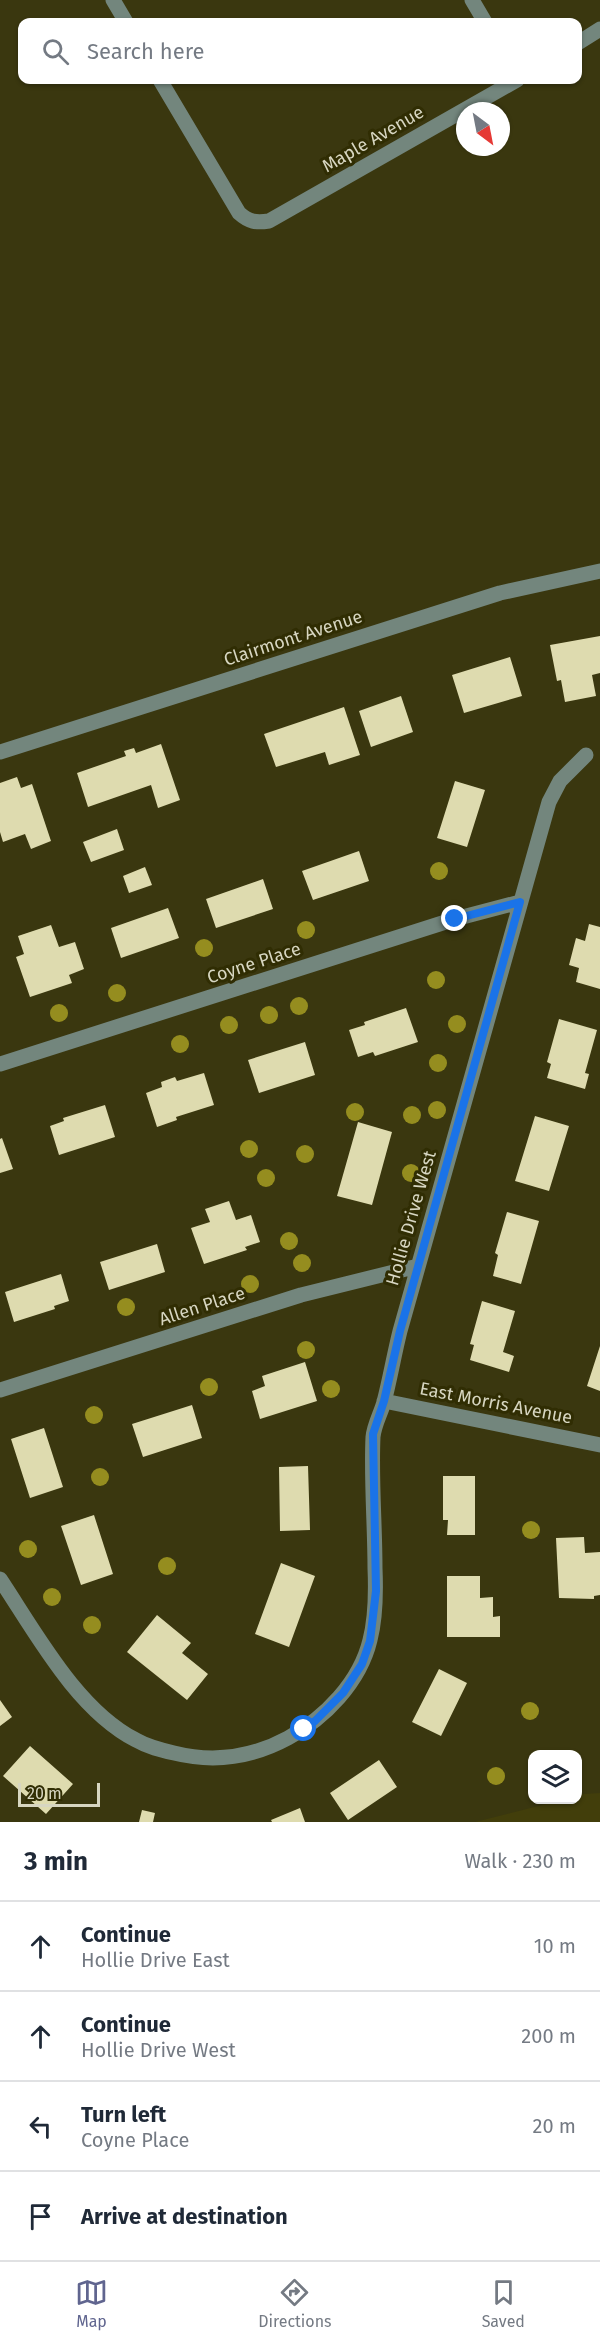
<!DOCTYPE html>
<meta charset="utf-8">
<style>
:root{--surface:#fff;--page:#f2f2f3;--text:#1f2937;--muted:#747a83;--line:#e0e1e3;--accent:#60658f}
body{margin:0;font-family:"Fira Sans",sans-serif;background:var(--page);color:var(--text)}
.controls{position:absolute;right:18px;bottom:18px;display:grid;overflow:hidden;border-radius:12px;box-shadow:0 2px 4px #0004}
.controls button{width:54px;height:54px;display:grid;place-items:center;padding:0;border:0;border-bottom:2px solid var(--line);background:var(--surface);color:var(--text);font:30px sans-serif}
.compass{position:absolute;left:456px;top:102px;width:54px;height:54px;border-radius:50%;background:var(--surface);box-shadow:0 2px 4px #0004;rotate:148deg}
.scale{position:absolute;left:18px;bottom:15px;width:82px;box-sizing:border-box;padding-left:6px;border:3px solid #d7d6c1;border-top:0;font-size:16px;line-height:21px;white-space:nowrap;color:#d7d6c1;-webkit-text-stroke:4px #302d03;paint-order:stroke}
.stop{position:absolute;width:18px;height:18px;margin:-14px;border:4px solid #1a73e8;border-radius:50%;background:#fff}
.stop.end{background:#1a73e8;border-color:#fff;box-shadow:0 2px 6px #0008}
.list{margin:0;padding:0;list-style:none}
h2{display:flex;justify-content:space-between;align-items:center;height:78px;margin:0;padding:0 24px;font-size:26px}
h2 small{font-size:20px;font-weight:400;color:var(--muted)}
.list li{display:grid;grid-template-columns:39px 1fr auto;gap:18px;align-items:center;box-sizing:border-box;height:90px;padding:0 24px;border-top:2px solid var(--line)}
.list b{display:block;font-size:22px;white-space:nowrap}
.list p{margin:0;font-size:20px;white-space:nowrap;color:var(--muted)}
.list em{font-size:20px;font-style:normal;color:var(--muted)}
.icon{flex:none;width:33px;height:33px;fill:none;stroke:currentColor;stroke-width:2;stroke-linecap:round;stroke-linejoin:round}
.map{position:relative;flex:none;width:600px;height:1822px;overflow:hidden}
.search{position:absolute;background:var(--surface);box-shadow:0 2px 4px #0004;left:18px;right:18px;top:18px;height:66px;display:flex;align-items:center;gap:15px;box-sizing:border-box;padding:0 21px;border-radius:12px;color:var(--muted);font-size:22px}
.sheet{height:438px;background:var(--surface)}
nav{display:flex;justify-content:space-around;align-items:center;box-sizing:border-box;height:84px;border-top:2px solid var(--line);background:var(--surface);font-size:16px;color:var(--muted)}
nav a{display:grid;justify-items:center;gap:3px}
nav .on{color:var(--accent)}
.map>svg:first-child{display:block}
</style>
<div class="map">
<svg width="600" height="1822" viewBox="0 0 600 1822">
<rect width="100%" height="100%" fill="#3a370f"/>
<path fill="#423e0b" d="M600 1793V1822H475L562 1800H578V1795L584 1794Z"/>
<path fill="#dedbaf" d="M600 636V673L592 675 596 696 565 702 561 680 557 681 550 645Z
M510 657 522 696 464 713 452 675Z
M401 696 413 732 371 747 359 711Z
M344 707 360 755 329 765 325 752 276 767 264 734Z
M161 744 180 800 158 808 151 785 88 807 77 773 126 756 124 751 134 748 136 753Z
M17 777 21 788 32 784 51 841 31 849 25 834 3 842 0 832V783Z
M455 781 485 790 467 847 437 838Z
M117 829 124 850 91 862 83 842Z
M359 851 369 881 313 900 302 871Z
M145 867 152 885 129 893 123 876Z
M263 879 273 909 216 928 206 899Z
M168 908 179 938 121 958 111 928Z
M589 924 600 927V989L576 982 579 968 569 965 576 938 585 941Z
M51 925 59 947 75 942 84 969 69 975 72 983 30 997 16 957 24 954 18 936Z
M406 1008 418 1042 375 1056 373 1052 358 1057 349 1030 365 1025 364 1022Z
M559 1019 597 1030 585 1073 589 1074 585 1089 547 1078 551 1064 547 1062Z
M305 1042 315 1075 259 1093 248 1060Z
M204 1073 214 1105 176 1117 177 1120 157 1127 146 1093 162 1087 161 1082 175 1077 177 1081Z
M105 1105 115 1137 59 1155 50 1126 64 1121 63 1118Z
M535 1116 569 1126 549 1191 515 1181Z
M358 1122 392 1132 372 1205 337 1196Z
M2 1138 13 1169 0 1173V1139Z
M229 1201 236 1220 251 1215 260 1242 245 1247 247 1250 204 1264 191 1228 210 1222 205 1209Z
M507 1212 539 1221 521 1284 493 1276 498 1255 495 1253Z
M157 1244 165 1272 109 1290 100 1262Z
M61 1274 69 1301 54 1306 55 1309 14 1322 5 1292Z
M482 1301 515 1311 503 1352 514 1356 509 1372 470 1360 474 1345 470 1344Z
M600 1346V1391L587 1386Z
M305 1362 317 1401 260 1419 252 1391 265 1386 262 1376Z
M192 1405 202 1438 143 1457 132 1424Z
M44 1428 63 1487 30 1498 11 1439Z
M308 1466 310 1530 280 1531 279 1467Z
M443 1476H475V1535H447L448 1520H443Z
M94 1515 113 1574 81 1585 61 1526Z
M584 1537 585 1553 600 1552V1595L594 1596V1599L559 1598 556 1538Z
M281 1563 315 1576 289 1647 255 1634Z
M447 1576H480V1598L493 1597V1617L500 1616V1637H447Z
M157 1615 191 1643 182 1653 208 1674 187 1700 127 1652Z
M439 1669 467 1683 441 1736 412 1722Z
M0 1700 12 1717 0 1726Z
M30 1746 73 1784 46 1814 3 1776Z
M379 1760 397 1787 348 1820 330 1793Z
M300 1808 305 1822H272L271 1820Z
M142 1810 155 1813 153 1822H139Z"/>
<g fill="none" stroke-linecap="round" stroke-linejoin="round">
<path stroke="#73867d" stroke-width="15" d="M113 0 126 22
M472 0 485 22
M578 43 600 29
M160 80 239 213C249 222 256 223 269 221L517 80
M0 752 500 593 600 571
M0 1064 455 919 520 902
M0 1390 301 1295 418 1266
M384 1401 600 1445
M0 1579C36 1633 77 1710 136 1740 148 1747 161 1750 174 1753 214 1763 253 1757 288 1738 325 1718 360 1682 370 1640 376 1617 376 1592 375 1568 375 1525 371 1480 373 1437 374 1425 381 1413 384 1402 390 1379 394 1355 400 1331L549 802 560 781 586 755"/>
</g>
<g fill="#958d1f">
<circle cx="439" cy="871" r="9"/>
<circle cx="306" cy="930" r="9"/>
<circle cx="204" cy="948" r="9"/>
<circle cx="436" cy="980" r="9"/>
<circle cx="117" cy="993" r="9"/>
<circle cx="299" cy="1006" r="9"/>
<circle cx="59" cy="1013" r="9"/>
<circle cx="269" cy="1015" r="9"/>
<circle cx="457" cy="1024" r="9"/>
<circle cx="229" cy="1025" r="9"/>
<circle cx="180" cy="1044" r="9"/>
<circle cx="438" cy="1063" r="9"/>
<circle cx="437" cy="1110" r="9"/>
<circle cx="355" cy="1112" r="9"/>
<circle cx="412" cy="1115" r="9"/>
<circle cx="249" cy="1149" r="9"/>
<circle cx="305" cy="1154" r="9"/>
<circle cx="411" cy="1173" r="9"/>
<circle cx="266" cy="1178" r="9"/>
<circle cx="289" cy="1241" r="9"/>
<circle cx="302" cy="1263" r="9"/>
<circle cx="250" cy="1284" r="9"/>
<circle cx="126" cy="1307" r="9"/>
<circle cx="306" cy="1350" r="9"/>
<circle cx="209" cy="1387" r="9"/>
<circle cx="331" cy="1389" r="9"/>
<circle cx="94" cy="1415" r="9"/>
<circle cx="100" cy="1477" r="9"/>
<circle cx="531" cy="1530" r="9"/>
<circle cx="28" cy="1549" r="9"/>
<circle cx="167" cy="1566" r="9"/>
<circle cx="52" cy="1597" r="9"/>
<circle cx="92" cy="1625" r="9"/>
<circle cx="530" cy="1711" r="9"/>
<circle cx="496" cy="1776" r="9"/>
</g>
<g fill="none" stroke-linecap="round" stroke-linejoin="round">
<path stroke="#1a73e8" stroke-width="8" d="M304 1729 315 1721 343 1693 362 1664 370 1641 376 1591 373 1434 384 1401 400 1331 520 902 455 919"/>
</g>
<g text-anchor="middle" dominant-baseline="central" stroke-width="6" stroke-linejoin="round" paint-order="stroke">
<g font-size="18" fill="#d7d6c1" stroke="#302d03">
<text transform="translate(373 139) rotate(-30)">Maple Avenue</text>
<text transform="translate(293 638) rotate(-18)">Clairmont Avenue</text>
<text transform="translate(254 963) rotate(-18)">Coyne Place</text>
<text transform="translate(411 1218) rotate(-74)">Hollie Drive West</text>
<text transform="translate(202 1306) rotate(-18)">Allen Place</text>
<text transform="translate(496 1403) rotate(11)">East Morris Avenue</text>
</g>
</g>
</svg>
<div class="controls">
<button><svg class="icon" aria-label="layers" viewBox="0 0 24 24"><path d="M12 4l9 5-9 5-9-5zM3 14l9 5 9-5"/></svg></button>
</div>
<svg class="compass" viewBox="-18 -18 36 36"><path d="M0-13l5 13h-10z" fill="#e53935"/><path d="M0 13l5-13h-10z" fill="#747a83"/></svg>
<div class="scale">20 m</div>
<div class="stop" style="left:304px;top:1729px"></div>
<div class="stop end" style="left:455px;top:919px"></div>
<div class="search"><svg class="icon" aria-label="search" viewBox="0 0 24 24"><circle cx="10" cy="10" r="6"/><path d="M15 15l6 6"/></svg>Search here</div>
</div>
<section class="sheet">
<h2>3 min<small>Walk · 230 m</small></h2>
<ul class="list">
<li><svg class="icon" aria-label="ahead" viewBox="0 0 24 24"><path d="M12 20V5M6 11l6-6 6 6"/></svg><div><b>Continue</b><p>Hollie Drive East</p></div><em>10 m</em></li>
<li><svg class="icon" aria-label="ahead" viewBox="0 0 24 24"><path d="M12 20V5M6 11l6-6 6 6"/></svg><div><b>Continue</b><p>Hollie Drive West</p></div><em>200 m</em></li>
<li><svg class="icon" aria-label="left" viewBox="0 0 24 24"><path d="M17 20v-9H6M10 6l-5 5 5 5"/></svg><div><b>Turn left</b><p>Coyne Place</p></div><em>20 m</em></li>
<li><svg class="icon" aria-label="arrive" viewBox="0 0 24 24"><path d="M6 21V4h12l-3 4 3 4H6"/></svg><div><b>Arrive at destination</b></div></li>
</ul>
</section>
<nav>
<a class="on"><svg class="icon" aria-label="map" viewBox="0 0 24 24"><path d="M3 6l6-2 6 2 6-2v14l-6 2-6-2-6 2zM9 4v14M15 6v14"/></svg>Map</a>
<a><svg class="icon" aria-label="directions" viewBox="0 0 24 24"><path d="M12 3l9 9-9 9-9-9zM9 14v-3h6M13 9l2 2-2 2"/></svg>Directions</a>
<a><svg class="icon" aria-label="saved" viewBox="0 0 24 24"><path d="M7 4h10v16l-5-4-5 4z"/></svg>Saved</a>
</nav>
